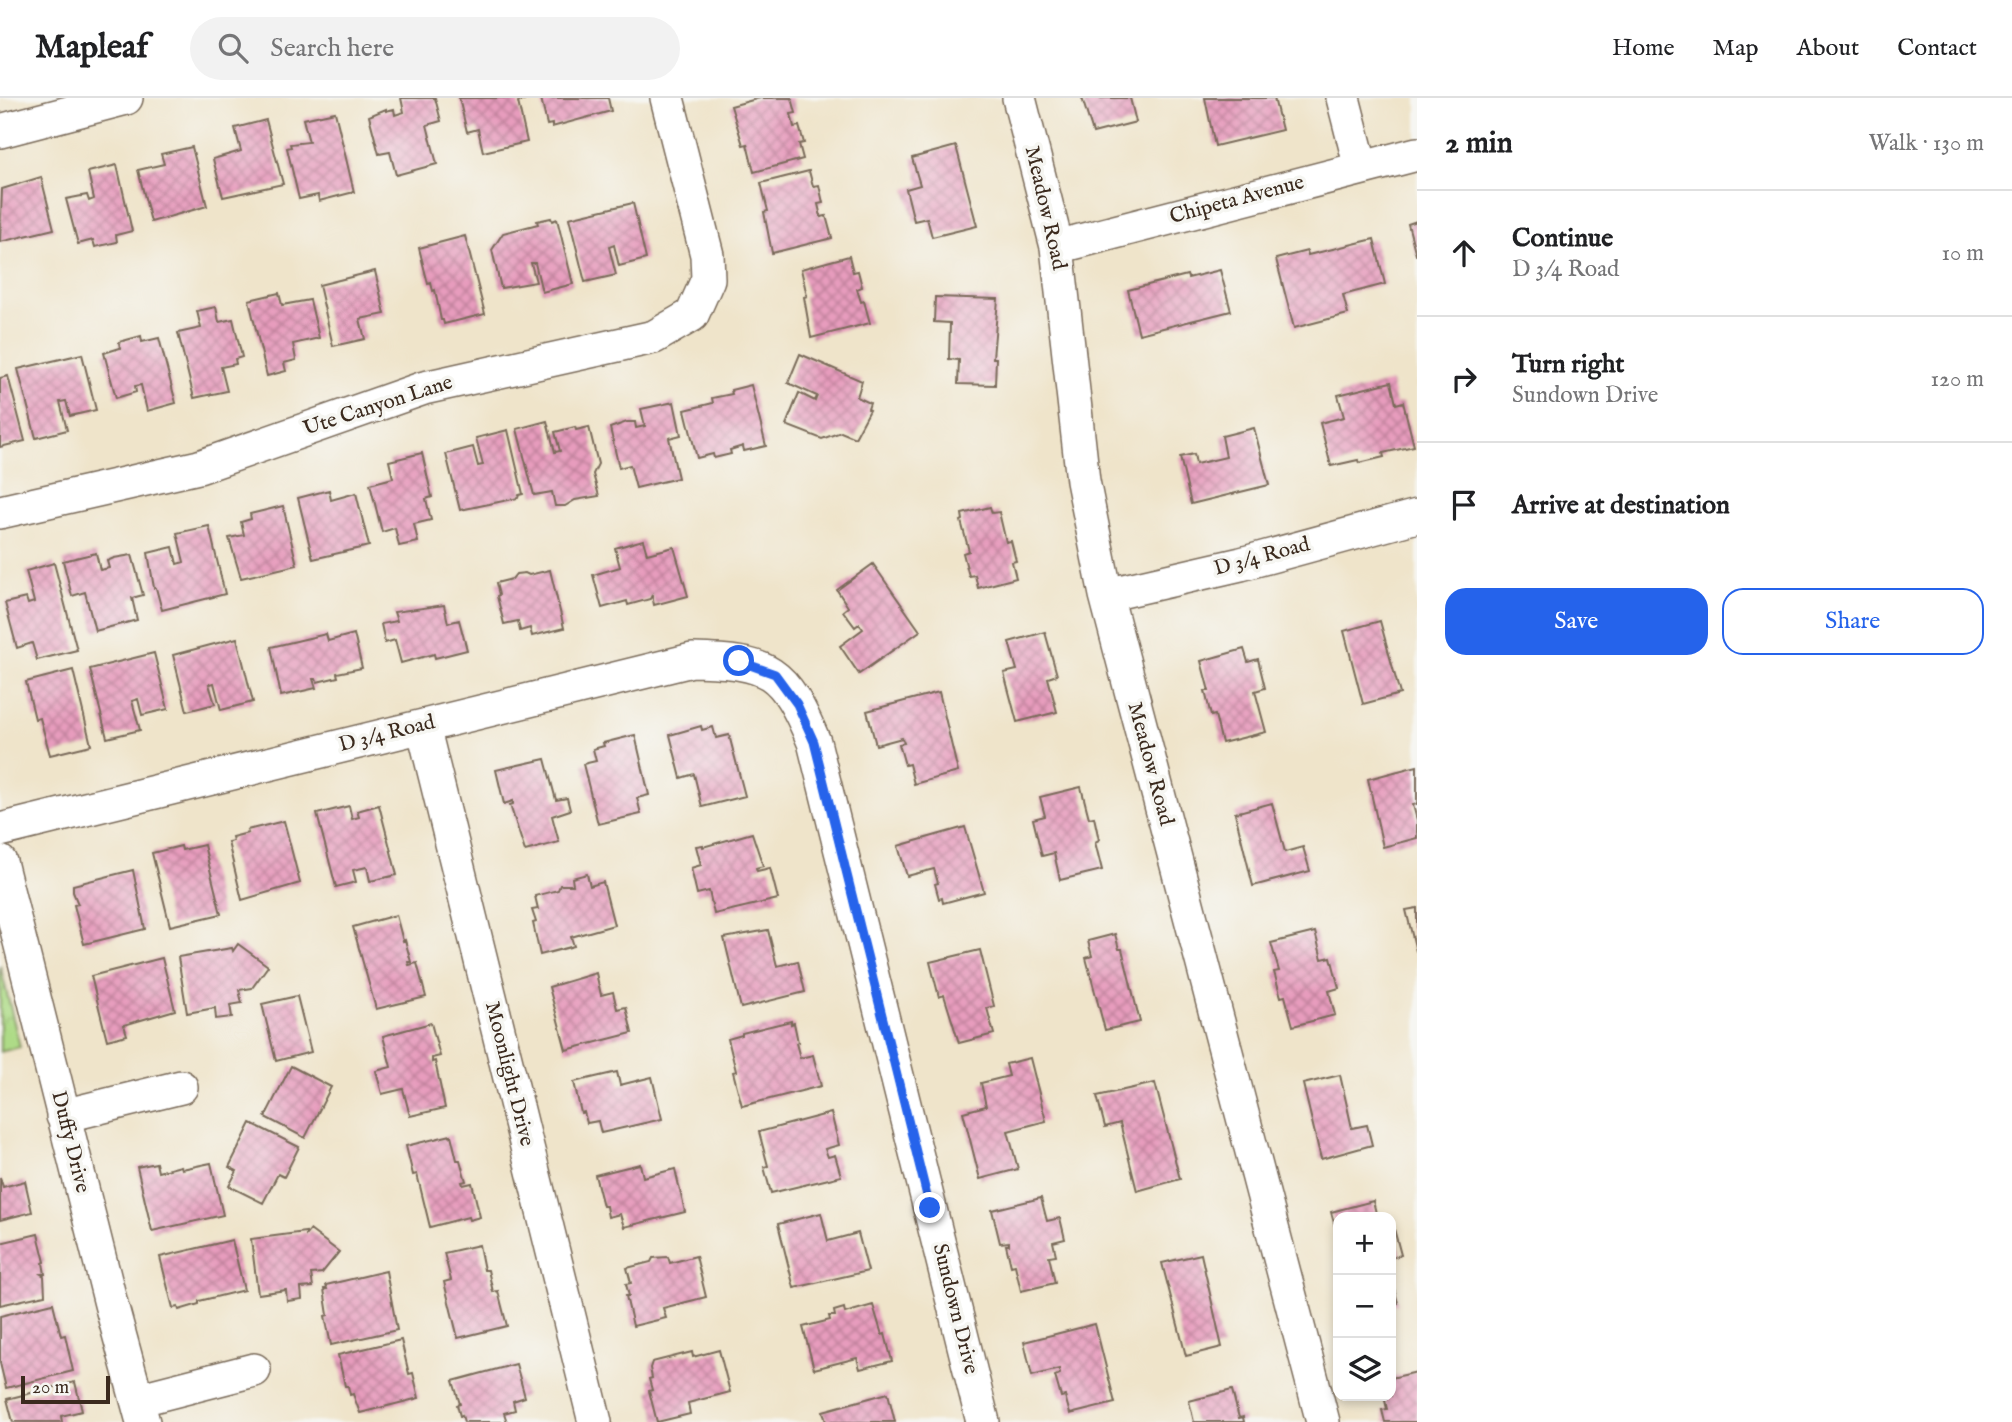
<!DOCTYPE html>
<meta charset="utf-8">
<style>
:root{--surface:#fff;--page:#f2f2f2;--text:#202124;--muted:#757577;--line:#e0e0e0;--accent:#2563eb}
body{margin:0;font-family:"IM FELL English",serif;background:var(--page);color:var(--text)}
.controls{position:absolute;right:21px;bottom:21px;display:grid;overflow:hidden;border-radius:14px;box-shadow:0 4px 10px #0003}
.controls button{width:63px;height:63px;display:grid;place-items:center;padding:0;border:0;border-bottom:2px solid var(--line);background:var(--surface);color:var(--text);font:35px sans-serif}
.scale{position:absolute;left:21px;bottom:18px;width:89px;box-sizing:border-box;padding-left:7px;border:4px solid #3b2a1e;border-top:0;font-size:19px;line-height:24px;white-space:nowrap;color:#3b2a1e;-webkit-text-stroke:5px #f6f6f2;paint-order:stroke}
.stop{position:absolute;width:21px;height:21px;margin:-16px;border:5px solid #2563eb;border-radius:50%;background:#fff}
.stop.end{background:#2563eb;border-color:#fff;box-shadow:0 2px 7px #0008}
.list{margin:0;padding:0;list-style:none}
h2{display:flex;justify-content:space-between;align-items:center;height:91px;margin:0;padding:0 28px;font-size:30px}
h2 small{font-size:23px;font-weight:400;color:var(--muted)}
.list li{display:grid;grid-template-columns:46px 1fr auto;gap:21px;align-items:center;box-sizing:border-box;height:126px;padding:0 28px;border-top:2px solid var(--line)}
.list b{display:block;font-size:26px;white-space:nowrap}
.list p{margin:0;font-size:23px;white-space:nowrap;color:var(--muted)}
.list em{font-size:23px;font-style:normal;color:var(--muted)}
.actions{display:flex;gap:14px;padding:21px 28px}
.actions a{flex:1;padding:16px 0;border:2px solid var(--accent);border-radius:21px;text-align:center;font-size:24px;color:var(--accent)}
.actions .main{background:var(--accent);color:#fff}
.icon{flex:none;width:38px;height:38px;fill:none;stroke:currentColor;stroke-width:2;stroke-linecap:round;stroke-linejoin:round}
.map{position:relative;flex:none;width:1417px;height:1324px;overflow:hidden}
header{display:flex;align-items:center;gap:42px;box-sizing:border-box;height:98px;padding:0 35px;background:var(--surface);border-bottom:2px solid var(--line)}
header strong{font-size:33px}
nav{display:flex;gap:38px;margin-inline-start:auto;font-size:24px}
.search{width:490px;height:63px;background:var(--page);display:flex;align-items:center;gap:18px;box-sizing:border-box;padding:0 24px;border-radius:38px;color:var(--muted);font-size:26px}
main{display:flex}
aside{flex:1;background:var(--surface)}
.map>svg:first-child{display:block}
</style>
<header>
<strong>Mapleaf</strong>
<div class="search"><svg class="icon" aria-label="search" viewBox="0 0 24 24"><circle cx="10" cy="10" r="6"/><path d="M15 15l6 6"/></svg>Search here</div>
<nav><a>Home</a><a>Map</a><a>About</a><a>Contact</a></nav>
</header>
<main>
<div class="map">
<svg width="1417" height="1324" viewBox="0 0 1417 1324">
<defs>
<pattern id="park-crowns" width="20" height="18" patternUnits="userSpaceOnUse" patternTransform="scale(1.75)"><rect width="20" height="18" fill="#aedb87"/><path d="M2 6a3 3 0 1 1 6 0M12 15a3 3 0 1 1 6 0" fill="none" stroke="#97bc74"/></pattern>
<pattern id="building-cross-hatch" width="8" height="8" patternUnits="userSpaceOnUse" patternTransform="scale(1.75)"><rect width="8" height="8" fill="#e79cbd"/><path d="M0 0l8 8M0 8l8-8" fill="none" stroke="#bc7f99"/></pattern>
</defs>
<rect width="100%" height="100%" fill="#f6f6f2"/>
<filter id="ink" filterUnits="userSpaceOnUse"><feTurbulence type="fractalNoise" baseFrequency=".0143" numOctaves="2"/><feDisplacementMap in="SourceGraphic" scale="14" xChannelSelector="R" yChannelSelector="G"/><feConvolveMatrix kernelMatrix="1 2 1 2 8 2 1 2 1" color-interpolation-filters="sRGB"/></filter>
<filter id="wash" filterUnits="userSpaceOnUse"><feTurbulence type="fractalNoise" baseFrequency=".00686" numOctaves="4" result="noise"/><feDisplacementMap in="SourceGraphic" scale="28" xChannelSelector="R" yChannelSelector="G"/><feGaussianBlur stdDeviation="1.57" result="paint"/><feColorMatrix in="noise" values="0 0 0 0 0 0 0 0 0 0 0 0 0 0 0 0 0 1.4 0 .05"/><feComposite in="paint" operator="in"/></filter>
<g filter="url(#wash)">
<rect width="100%" height="100%" fill="#efe4ca"/>
<path fill="url(#park-crowns)" stroke="#748252" stroke-width="2" d="M0 867 20 949 0 954Z"/>
<g id="blocks">
<path fill="url(#building-cross-hatch)" d="M401 0H435L441 23 427 27 437 66 396 77 390 54 379 56 369 18 386 11V13L394 11 395 17 404 14Z
M459 0H532L518 4 527 44 483 54 478 31 467 34Z
M541 0H608L611 13 552 29V26L547 27Z
M760 0H792L796 15 791 16 794 29 799 28 804 45 799 46 803 61 754 74 747 46 743 47 731 8Z
M1082 0H1130L1136 24 1093 35Z
M1205 0H1274L1282 32 1215 48Z
M335 14 354 94 319 103 318 97 299 101 287 50 291 49 290 46 309 44 303 21Z
M266 22 283 86 223 99 213 61 241 53 235 30Z
M956 48 977 128 932 139 927 120 914 123 906 91 920 87 912 60Z
M192 49 207 108 151 124 138 72 164 66 161 56Z
M117 67 132 133 116 137 117 144 95 149 93 142 78 146 66 101 87 97 89 103 94 101 88 74Z
M809 73 813 88 819 87 823 105 818 106 821 119 826 118 832 140 772 155 764 114 768 113 761 85Z
M41 79 54 131 0 144 2 91Z
M633 105 646 161 619 168 614 147 609 149 616 177 585 184 569 120Z
M551 120 552 123 557 121 573 186 542 194 535 165H531L536 184 501 190 492 152 503 135 538 126 537 123Z
M1417 123V157H1416L1408 126Z
M465 138 485 216 444 226 443 222H441L435 192 433 193 431 185 428 186 419 150Z
M1374 141 1385 186 1343 197 1348 216 1294 230 1276 161 1307 153 1308 157Z
M849 158 853 174 858 173 862 189 857 191 861 204 864 203 870 225 811 240 804 199 807 198 801 171Z
M1220 172 1231 213 1139 236 1128 192 1187 177 1188 180Z
M375 173 385 216 360 221 365 241 333 248 319 187Z
M279 195 282 207 310 202 319 240 293 246 296 262 284 265 286 273 267 278 249 202Z
M935 199 998 201 993 260H996L995 287 958 286 959 262 949 261 950 225 934 224Z
M216 209 219 224 233 221 242 259 235 261 236 266 221 269 227 293 194 300 178 235 201 230 197 213Z
M141 238 142 244 159 240 176 305 147 313 141 287 135 288 136 294 116 300 104 255 120 250 119 244Z
M82 256 96 312 70 318 66 303 60 304 67 332 36 340 18 271Z
M800 256 862 283 857 299 870 305 868 311 870 312 855 340 841 334 822 341 786 327 799 295 815 303 817 298 788 285Z
M8 278 25 343 0 349V280Z
M1391 284 1396 306 1403 304 1414 348 1383 355 1384 359 1359 365 1358 362 1331 368 1320 325 1344 319 1338 297Z
M751 287 766 348 744 353 743 348 730 352 731 356 714 360 713 356 697 360 685 312 713 305 712 300 732 296 731 292Z
M674 304 681 337 669 340 678 380 636 390 630 367 619 370 610 330 627 324H635L636 330 645 328 641 311Z
M547 323 555 354 560 353 555 334 575 329 576 332 589 329 598 366 593 376 599 398 575 402 565 408H555L552 394 534 397 517 331Z
M1254 330 1269 387 1191 406 1180 359 1194 356 1196 366 1226 359 1222 338Z
M508 332 523 396 519 397 518 400 460 412 446 356 473 349 478 368 483 367 476 340Z
M422 355 432 399 426 401 431 422 414 426 418 444 399 448 395 430 382 434 370 386 393 380 389 363Z
M329 392 331 402 356 395 369 448 313 461 298 400Z
M283 408 297 467 241 480 229 440 244 437 241 424 251 421 250 416Z
M990 409 992 415 999 414 1006 444 1011 443 1016 463 1012 464 1016 480 978 490 975 477 969 478 963 455 969 453 961 423 963 422 962 416Z
M209 428 225 496 162 512 156 490H154L148 455 173 449 177 466 184 464 177 435Z
M643 442 647 456 674 449 688 498 654 507 652 497 650 501 628 507 627 503 602 510 593 477 620 469 615 450Z
M96 455 100 472 109 470 107 463 114 460 132 457 143 497 132 500 137 522 95 533 85 494 72 498 63 463Z
M54 465 77 552 37 562 32 545 17 550 5 505 26 500 28 506 34 504 26 473Z
M873 466 920 533 859 576 840 548 863 531 859 526 855 529 843 513 848 509 837 492Z
M550 472 564 530 532 538 530 530 520 533 518 523 504 526 497 498 499 497 496 485 512 481 516 476 525 475 529 477Z
M444 507 448 525 459 522 467 552 435 560 434 556 401 565 395 542 385 545 381 526 397 523 394 514Z
M1380 523 1400 596 1363 606 1344 533Z
M1045 534 1057 577 1048 580 1057 614 1017 624 1004 575 1017 572 1009 544Z
M326 536 328 543 354 536 362 570 337 575 338 579 317 584 316 581H313L316 590 281 598 271 549Z
M237 540 253 604 221 612 214 585 209 586 215 606 187 613 173 557Z
M1244 551 1248 564 1258 561 1265 590 1255 593 1266 634 1222 645 1215 617 1211 618 1205 593H1209L1201 563Z
M154 555 168 611 142 617 138 601 132 603 140 632 107 640 90 571Z
M73 572 91 647 50 657 40 620 35 621 26 584Z
M939 594 958 674 914 686 909 666 905 667 899 646 904 645 902 640 876 647 867 613Z
M701 628 702 632 713 629 716 640 729 637 745 698 702 709 694 676 681 680 670 637Z
M635 637 649 697 637 700 641 716 598 726 583 666 596 663 593 651 604 648 603 645Z
M545 661 556 702 567 700 570 712 552 718 559 744 525 753 510 707 513 706V703L504 706 496 672Z
M1417 668V706L1413 707 1417 722V740L1383 749 1368 681Z
M1081 689 1089 720 1094 719 1099 742 1095 744 1102 772 1060 782 1054 755 1042 758 1033 721 1045 718 1040 699Z
M1272 705 1285 754 1303 749 1310 773 1253 788 1235 715Z
M379 707 397 777 370 783 367 769 353 772 356 784 336 789 317 716 349 708 352 721 359 719 357 713Z
M284 723 300 785 242 802 228 744 233 743 232 739 248 735 247 732Z
M965 729 984 794 943 805 942 800 939 801 935 786 938 785 934 771 907 778 898 748Z
M752 735 763 768 756 770 757 773 770 770 778 801 714 816 709 793 697 796 691 770 701 767 696 748 703 747V749Z
M204 747 221 816 170 828 152 755 181 748 182 752Z
M133 772 145 831 84 846 74 807 78 806 73 794V787Z
M587 776 590 788 603 784 614 827 571 839 574 848 540 857 533 825 536 824 532 812 538 811 535 798 558 792 560 787H573L572 780Z
M1417 810V853H1416L1406 812Z
M396 817 403 843 405 842 411 864H408L409 867 417 865 426 899 376 911 353 829Z
M768 832 777 868 798 863 805 894 741 910 724 840Z
M1315 834 1322 861 1331 859 1339 890 1329 893 1335 917 1293 928 1285 898 1281 899 1274 874 1279 873 1271 845Z
M1115 836 1119 851H1122L1140 924 1105 932 1086 860 1092 858 1088 843Z
M238 846 268 868 252 890 239 892 242 905 230 907 232 919 216 921 215 910 187 915 178 859 232 850 233 853Z
M980 852 994 908 987 910 994 936 959 945 944 897 939 899 930 864Z
M162 860 175 912 124 927 127 937 107 942 91 878Z
M596 875 601 897 613 894 617 911 626 909 632 935 566 952 549 889Z
M297 898 311 954 276 963 262 906Z
M791 923V926L794 925 798 944 796 945 800 960 813 957 821 988 742 1008 733 974 736 973 728 941 742 937V935Z
M431 925 440 958 432 960V964L435 963 445 1010 410 1018 403 991 382 996 376 973 391 969 383 938Z
M1030 960 1046 1023 1008 1033 1018 1071 980 1081 963 1014 986 1008 981 985 1009 978 1006 966Z
M291 968 331 989 305 1040 265 1019Z
M617 974 620 987 652 979 662 1021 601 1035 598 1023 587 1025 584 1014 581 1015 574 984Z
M1340 977 1352 1030 1367 1027 1372 1047 1321 1061 1303 986Z
M1155 985 1180 1081 1137 1093 1120 1025 1105 1029 1097 998Z
M831 1015 839 1047 825 1051 828 1059 835 1057 841 1078 771 1095 764 1069 768 1068 759 1034Z
M251 1025 299 1049 284 1079 278 1076 263 1105 229 1088 237 1073 229 1069Z
M451 1037 457 1062H460L466 1083 462 1084 463 1087 472 1085 480 1119 469 1122 468 1119 430 1129 417 1076 413 1077 406 1048Z
M156 1065 158 1074 181 1068 182 1071 211 1065 223 1117 152 1133 137 1069Z
M640 1066 643 1079 675 1071 685 1114 624 1129 620 1116 608 1119 606 1108H603L595 1077Z
M0 1079 3 1089 25 1083 32 1114 0 1122Z
M1041 1100 1047 1123 1060 1120 1065 1141 1053 1144 1056 1157 1049 1158 1055 1185 1021 1193 1015 1167 1011 1168 1006 1147H1009V1144L1000 1145 992 1112Z
M1373 1103 1377 1119H1338L1337 1136 1331 1114Z
M821 1115 828 1143 858 1135 868 1173 794 1190 778 1126Z
M1394 1131 1401 1157 1391 1160V1132Z
M310 1132 339 1154 322 1175 311 1176 313 1189 301 1190 302 1201 287 1203 286 1192 258 1196 251 1141 306 1134V1137Z
M38 1136 45 1164 43 1165 45 1176H41L44 1178 45 1197 0 1207V1145Z
M232 1142 244 1192 199 1203V1206L179 1212 178 1209 173 1210 160 1159Z
M479 1147 484 1172H488L493 1194 498 1193 507 1228 458 1240 444 1184 451 1182 444 1155Z
M1201 1156 1222 1249 1186 1258 1162 1165Z
M696 1158 706 1199 663 1210 666 1220 633 1228 626 1198H629L626 1186 631 1185 627 1170 651 1164 653 1160 668 1159 670 1165Z
M386 1173 397 1232 331 1247 325 1218 328 1217 324 1191H327L326 1187Z
M1391 1180 1398 1205 1391 1207Z
M53 1205 61 1238 65 1237 73 1273 6 1290 0 1265V1218Z
M873 1207 882 1237 885 1236 892 1263 860 1271 857 1260 814 1271 803 1229 830 1222 829 1218H835L834 1213 844 1210 845 1215Z
M1095 1226 1115 1305 1070 1316 1065 1298 1061 1299 1055 1278 1060 1276 1059 1271 1032 1278 1024 1244Z
M401 1242 409 1276 413 1275 419 1300 360 1315 353 1296 350 1297 348 1288H345L338 1257Z
M719 1252 730 1294 688 1305 690 1316 657 1324 649 1293 652 1292 649 1281 652 1280 650 1270 652 1264 692 1254 693 1259Z
M516 1266 525 1299 513 1303 515 1312 504 1315 507 1324H464L462 1317 460 1318 457 1307 460 1306 453 1283Z
M1417 1274V1324H1385L1382 1312 1387 1311 1384 1298H1391V1280Z
M75 1284 82 1313 61 1318 62 1324H13L7 1301Z
M1232 1292 1239 1320 1243 1319 1244 1324H1194L1189 1303Z
M888 1295 895 1324H826L823 1313Z"/>
</g>
</g>
<g filter="url(#ink)">
<use href="#blocks" fill-opacity="0" stroke="#7a6b5a" stroke-width="2"/>
<g fill="none" stroke-linecap="round" stroke-linejoin="round">
<g stroke="#7a6b5a" stroke-width="36">
<path id="street" d="M1019 0 1057 149 1083 383 1106 497 1323 1324
M1343 0 1361 70
M0 33 126 0
M1057 149 1417 56
M0 414 199 369 424 290 654 239 692 217 708 181 707 157 667 0
M1106 497 1241 466 1417 418
M423 628 595 1324
M0 732 692 562C771 564 783 571 814 644L983 1324
M0 764 111 1206 143 1324
M63 1018 181 989
M137 1302 254 1272"/>
</g>
<use href="#street" stroke="#fff" stroke-width="33"/>
</g>
</g>
<g fill="none" stroke-linecap="round" stroke-linejoin="round" filter="url(#ink)">
<path stroke="#2563eb" stroke-width="9" d="M739 563 775 576 797 606 814 644 930 1110"/>
</g>
<g text-anchor="middle" dominant-baseline="central" stroke-width="7" stroke-linejoin="round" paint-order="stroke">
<g font-size="21" fill="#3b2a1e" stroke="#f6f6f2">
<text transform="translate(1237 102) rotate(-15)">Chipeta Avenue</text>
<text transform="translate(1045 110) rotate(77)">Meadow Road</text>
<text transform="translate(378 308) rotate(-18)">Ute Canyon Lane</text>
<text transform="translate(1262 459) rotate(-15)">D 3/4 Road</text>
<text transform="translate(387 636) rotate(-14)">D 3/4 Road</text>
<text transform="translate(1150 666) rotate(75)">Meadow Road</text>
<text transform="translate(509 976) rotate(76)">Moonlight Drive</text>
<text transform="translate(70 1044) rotate(76)">Duffy Drive</text>
<text transform="translate(955 1211) rotate(76)">Sundown Drive</text>
</g>
</g>
</svg>
<div class="controls">
<button>+</button>
<button>−</button>
<button><svg class="icon" aria-label="layers" viewBox="0 0 24 24"><path d="M12 4l9 5-9 5-9-5zM3 14l9 5 9-5"/></svg></button>
</div>
<div class="scale">20 m</div>
<div class="stop" style="left:739px;top:563px"></div>
<div class="stop end" style="left:930px;top:1110px"></div>
</div>
<aside>
<h2>2 min<small>Walk · 130 m</small></h2>
<ul class="list">
<li><svg class="icon" aria-label="ahead" viewBox="0 0 24 24"><path d="M12 20V5M6 11l6-6 6 6"/></svg><div><b>Continue</b><p>D 3/4 Road</p></div><em>10 m</em></li>
<li><svg class="icon" aria-label="right" viewBox="0 0 24 24"><path d="M7 20v-9h11M14 6l5 5-5 5"/></svg><div><b>Turn right</b><p>Sundown Drive</p></div><em>120 m</em></li>
<li><svg class="icon" aria-label="arrive" viewBox="0 0 24 24"><path d="M6 21V4h12l-3 4 3 4H6"/></svg><div><b>Arrive at destination</b></div></li>
</ul>
<div class="actions"><a class="main">Save</a><a>Share</a></div>
</aside>
</main>
